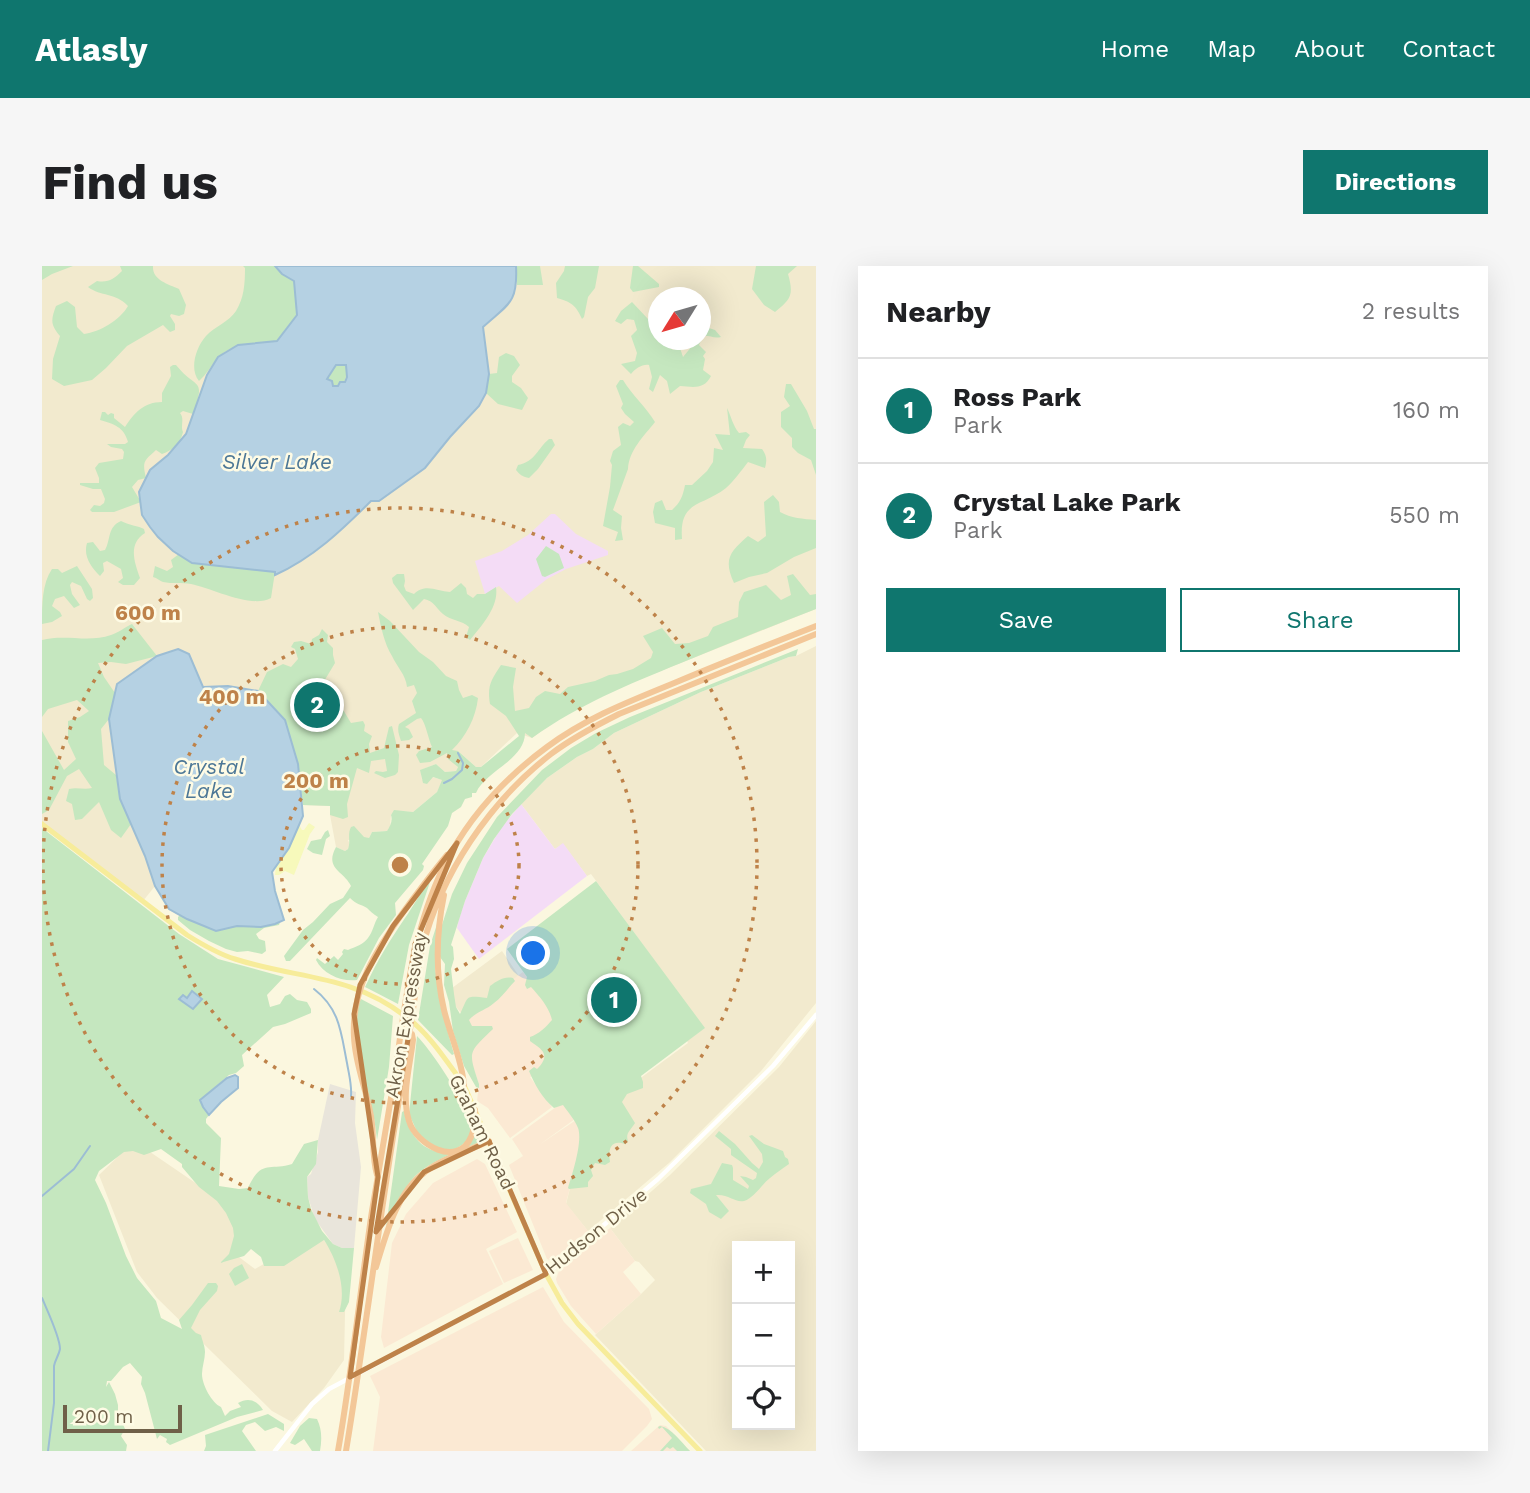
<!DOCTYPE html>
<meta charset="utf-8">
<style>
:root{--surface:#fff;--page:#f6f6f6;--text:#202124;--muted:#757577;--line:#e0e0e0;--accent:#0f766e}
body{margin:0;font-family:"Work Sans",sans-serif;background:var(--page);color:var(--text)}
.controls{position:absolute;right:21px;bottom:21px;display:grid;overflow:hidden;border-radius:0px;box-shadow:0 7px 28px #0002}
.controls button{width:63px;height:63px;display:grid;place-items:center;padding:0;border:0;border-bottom:2px solid var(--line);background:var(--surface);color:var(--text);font:35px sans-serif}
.compass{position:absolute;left:606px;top:21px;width:63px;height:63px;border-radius:50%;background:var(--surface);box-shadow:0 7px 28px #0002;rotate:233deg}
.scale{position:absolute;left:21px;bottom:18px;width:119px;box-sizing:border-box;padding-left:7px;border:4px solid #6f6048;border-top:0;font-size:19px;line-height:24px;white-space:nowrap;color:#6f6048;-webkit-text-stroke:5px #fefbe5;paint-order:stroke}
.you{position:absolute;left:492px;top:688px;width:24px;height:24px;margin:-18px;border:5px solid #fff;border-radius:50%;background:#1a73e8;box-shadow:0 0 0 10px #1a73e833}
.badge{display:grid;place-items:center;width:46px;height:46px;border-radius:50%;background:var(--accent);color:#fff;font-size:23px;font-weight:700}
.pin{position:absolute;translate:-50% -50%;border:4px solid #fff;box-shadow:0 2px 7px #0006}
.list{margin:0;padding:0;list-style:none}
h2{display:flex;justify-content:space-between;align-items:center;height:91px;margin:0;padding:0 28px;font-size:30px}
h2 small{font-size:23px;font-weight:400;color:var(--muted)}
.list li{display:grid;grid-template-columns:46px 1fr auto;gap:21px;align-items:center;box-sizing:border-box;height:105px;padding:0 28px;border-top:2px solid var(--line)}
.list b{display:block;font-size:26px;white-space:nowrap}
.list p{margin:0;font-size:23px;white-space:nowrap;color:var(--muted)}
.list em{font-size:23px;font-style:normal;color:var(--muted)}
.actions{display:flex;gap:14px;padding:21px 28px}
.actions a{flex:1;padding:16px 0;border:2px solid var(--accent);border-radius:0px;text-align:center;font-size:24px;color:var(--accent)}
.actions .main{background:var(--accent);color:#fff}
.icon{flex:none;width:38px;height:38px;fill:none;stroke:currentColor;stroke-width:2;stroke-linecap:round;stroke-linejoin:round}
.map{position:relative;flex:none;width:774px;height:1185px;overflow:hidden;border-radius:0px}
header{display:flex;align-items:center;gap:42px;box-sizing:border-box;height:98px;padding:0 35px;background:var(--accent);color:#fff}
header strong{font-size:33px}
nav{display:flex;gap:38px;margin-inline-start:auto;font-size:24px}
.intro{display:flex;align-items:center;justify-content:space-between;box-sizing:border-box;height:168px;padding:0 42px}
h1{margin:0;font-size:49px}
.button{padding:18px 32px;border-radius:0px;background:var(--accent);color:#fff;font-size:24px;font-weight:700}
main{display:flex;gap:42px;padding:0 42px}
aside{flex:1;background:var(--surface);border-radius:0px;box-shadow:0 7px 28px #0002}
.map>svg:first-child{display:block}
</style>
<header>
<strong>Atlasly</strong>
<nav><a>Home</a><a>Map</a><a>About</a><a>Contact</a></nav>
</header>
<div class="intro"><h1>Find us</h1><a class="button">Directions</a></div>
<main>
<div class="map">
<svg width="774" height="1185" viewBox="0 0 774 1185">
<rect width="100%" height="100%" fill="#fbf7df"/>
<path fill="#f2eace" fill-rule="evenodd" d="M0 0H774V343L586 418 555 432 516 453 490 472 475 467 439 501H434L416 485 413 497 416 501 414 505 403 506 394 498 379 504 380 514 390 511 401 514 395 526 371 546 352 545 349 549 348 561 345 565 330 566 327 572 306 574 308 579 306 583 303 585 294 581 288 549 289 540 261 539 256 498 186 420 161 421 156 411 67 453 78 533 103 590 113 620 101 635 0 558ZM617 32H659V74H617Z
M774 380V737L719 805 627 897 546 965 524 938 542 867 539 856 646 777 645 775 662 762 549 608 545 610 521 578 513 583 479 538 505 512 535 491 551 483 572 467 659 426 747 391 754 390Z
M460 685 477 710 421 749 414 741 406 725Z
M774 755V1185H664L553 1069 599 1028 613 1014 597 996 593 995 568 962 628 909 737 801ZM695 980H748V1159H695Z
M92 875 199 948 193 988 213 1003 276 967 304 1002 302 1094 282 1122 250 1156 230 1145 115 1032 95 1006 57 909Z"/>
<path fill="#fbe9d3" d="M481 706 534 778 499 807 488 811 510 841 468 872 446 842 435 835 437 818 428 793 429 786 421 749Z
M521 836 533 853 497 879 534 854 542 867 524 937 546 965 510 995 505 993 467 899 481 890 470 873Z
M435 893 443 898 475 966 444 983 461 1018 342 1082 339 1071 350 977 364 948 391 917Z
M568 962 593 995 581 1006 599 1028 554 1068 529 1040 515 1017 514 1013 517 1005Z
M476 972 491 1004 462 1017 447 985Z
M501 1021 522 1056 607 1143 610 1153 605 1160 580 1185H331L338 1131 328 1110Z
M618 1159 624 1160 648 1185H589Z"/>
<path fill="#e9e5db" d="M288 818 314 826 313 857 319 901 312 982H300L291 978 273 953 266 931 265 911 269 908 276 886V874Z"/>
<path fill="#f4dcf6" d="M509 248H513L534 268 566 285V289L524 303 505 313 475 337 457 320 443 328 433 295 460 285 486 269Z
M479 538 513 583 521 577 545 610 437 693 415 662 417 653 423 635 441 592 459 562Z"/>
<path fill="#c5e7bf" d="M0 0H31L10 8 0 14Z
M78 0H111C110 14 126 18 137 23L144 39 142 48 137 50 129 48 128 50 133 58V64L128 66 121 59 85 80 64 102 50 114 22 120 10 113 11 93 18 70C8 58 9 54 14 40L25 35 33 41 35 61 42 68C58 66 78 54 86 40 73 26 59 31 46 21L55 15C66 17 72 13 80 5Z
M201 0H233L240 8 252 15 255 49 235 75C215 77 189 76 175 93 168 101 165 108 157 115 147 103 154 81 164 70 172 61 187 56 194 45 202 32 203 18 203 2Z
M474 0H498L501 19H475Z
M523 0H557L553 22 546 31 542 51 540 53C534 39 529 36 515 32L514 17 522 5Z
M591 0H596L617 18V21L591 26 588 22Z
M714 0H755L746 8C752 29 749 33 733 46L722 39 710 23Z
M590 36 606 53 612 55 616 42 617 74H623L624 77 631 84 637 79 641 91 655 74H659V70L667 62 673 64 679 71C672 73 667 69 661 70L657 79 664 86 661 90 663 93 661 104 669 110C662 124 651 121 638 120L628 128 625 115 618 109 611 126 607 123 610 111 607 99C600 98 593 103 589 108L579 98 593 95 595 87 589 70 595 64 592 54 585 53 579 58 573 55 579 45Z
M464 87 472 90 478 99 470 110V116L479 122 486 132 480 144 456 138 444 127 447 108 455 107 457 91Z
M131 99H134C155 125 164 110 151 148L141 145 138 147C143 153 138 160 141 166 138 178 131 184 120 188L114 184C102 195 100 195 104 212L96 214 90 221 99 236 72 246H50L48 244 52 239 58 240 62 237 63 233 59 223H51L38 219V217H57V212L53 202 57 197 81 193 82 186 80 183 69 181 65 178H83L86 176C82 161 72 158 58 154L60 146H63L66 149 69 147 72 148V152L83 161C92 147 102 136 120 136V127L129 110 128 101Z
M294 99H304C305 109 305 121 291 120L290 115 285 114Z
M578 114H581C590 129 604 141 613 156 602 170 587 184 586 203L571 244 580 250 579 262 581 274 573 275 576 266 561 260 568 221 570 199 568 195 571 185 579 179 576 161 581 157 588 160 592 156 583 148 579 142 581 138 574 120Z
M744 118H749L765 145 772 163H774V209L769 194 756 187 750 181V172L739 161V146L748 140 742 131Z
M685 142C689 150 691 160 697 167L704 166 708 169 704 174 701 182 720 183C725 190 725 194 723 202L706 196C699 205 692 215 684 222 660 241 637 234 640 273L633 274V262L613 257 611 246 613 237 620 234 624 244H630C638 237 641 230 643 219H650L665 205 671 196 672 182 681 184 673 168 688 169Z
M507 173H510L513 179 496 203 487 212C481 211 478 209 474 204L476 199C494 195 495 183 507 173Z
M731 229 737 236 738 246C749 252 761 253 774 254V282L752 291 725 307 707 311 692 317C681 293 688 286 706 270L716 276 724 270 722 236Z
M79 255C86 259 97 260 102 263L103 267C86 278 92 295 98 312L92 319H81L76 316 81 312 79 303 65 295 61 297 62 305 58 310C49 301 41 290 45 277L51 276 58 285 63 284C69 274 65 261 79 255Z
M504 280 517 288 522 302 503 311 500 310 494 293Z
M137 288 150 297 233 306 229 332C209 343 170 322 149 318 140 316 130 318 121 316 118 315 115 312 111 311L113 300 125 305 131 301 129 294Z
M35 300 50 323 51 332 48 335 45 333 39 320 30 316 28 319 30 328 38 339 32 342 22 330 13 333 10 340 18 346 20 350 10 356 0 358C0 338 0 318 10 303H16L20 307Z
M355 308H362L363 315 362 320 364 325 372 328C383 317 395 325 408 326L419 317 424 322 425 328 431 332 435 328H443L454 321C457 341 440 359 428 374L424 371 427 361C420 354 409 355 401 348 394 342 392 335 382 333L371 344 351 317 350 312Z
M751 308 768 329 774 328V343C729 360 684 379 639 397 585 419 538 438 490 472L483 467C483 494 443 505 434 527H430V531L423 533 419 541 410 547 406 560 380 598 382 600 381 604 353 637 354 649 337 672 315 714C299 716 281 708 274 694L275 692 283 698 292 690 296 694 301 688 300 686 302 683 306 684C313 681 322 678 326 672 331 666 332 657 336 651 331 648 328 645 325 642 319 638 315 639 308 632L248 695H244L242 690 261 664 271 656 288 638 301 632 309 620C302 605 282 603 294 581L303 585 306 583C309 575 305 569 309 561L312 560 322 571 327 572 330 566 345 565C348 560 351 555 349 549L352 544 371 546 395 526 400 514 391 511 385 518 381 517 378 504 394 498 403 506 414 505 416 501 406 493 405 487 388 496 378 497 374 489 377 485 390 481C386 472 384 458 379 452L375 453 363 461 367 463 371 471 367 474 359 475C357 469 355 464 357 458L374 447 370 435 375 427 372 419 365 421C364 409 355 401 350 390 342 377 339 361 336 346L348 355 377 386 391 396 404 410 415 415 417 424 421 432 430 429 436 432C434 451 424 471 410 484L416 485 434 501H439L477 470 464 450 448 438C445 420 449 414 459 399L474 402 471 421 473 445 487 442 494 431 503 425 518 428 526 421 553 415 567 409 575 408 591 403 609 392 611 386 601 370 620 362 633 378 647 377 666 370 671 361 696 351 697 336 702 326 724 319 739 334 749 329 745 310Z
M90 358 115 390 84 398 69 396 56 397 62 411 73 427 67 453 59 463 62 499 74 509 78 533 89 558 79 572 69 564 57 536 40 553 33 554 30 538 24 535 27 523C35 521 42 524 50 522L37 503 25 510 7 544 0 548V465L22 504 34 493 26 476V455L38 451 47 445 35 434 6 443 0 451V374C23 368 47 377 69 369 76 367 83 361 90 358Z
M280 363 286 369 285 376 291 382V389L293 397 281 417 291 427 309 457 321 455 323 459 322 465 330 470 327 478 328 487 342 482 347 461 350 460 357 489 356 506 353 509 343 512 332 507 334 505 341 506 345 505 343 493 329 495 327 507 315 502 305 538 306 551 301 553 288 549V540L261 539 256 498 216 425 225 406 241 398 249 401 256 393 253 383 249 381 252 376 259 375 269 378 270 373 277 369Z
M756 383 754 390 747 391 659 426 572 467 551 483 535 491 505 512 470 548 452 573 441 592 423 635 409 679 411 681 412 693 409 703 412 728 414 741 418 748C427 730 422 729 445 732L448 720C455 715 462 710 471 712L473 715C466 722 460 731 452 737 444 744 434 746 427 754L430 760H450L451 763C426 787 426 785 437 818V822L434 821 422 800 411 765 407 736 402 719 403 698 398 691V665L410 628 425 597 455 551 500 504 529 482 554 467 588 451Z
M0 562 137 668 176 693 242 711 225 729 228 741 238 738 243 730 248 728 255 734 265 736 269 743V747L243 758 231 761 200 789 202 800 194 807 187 809 158 834 161 841 167 849 164 853V857L179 872 177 920 197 923 206 922C219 893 227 905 250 898L262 878 276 874 274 898 265 911 266 931 269 943 280 965 291 978 300 982H312L307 1036 302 1046H297C305 1023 295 994 282 974L242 1000H222L219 991 209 983 202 990 178 997 187 988 192 970 191 962 184 947 175 935 157 921 140 901V898L119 883 102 889 91 885 82 886 57 905 53 914 64 937 84 990 95 1012 114 1035 119 1052 140 1063 137 1054 150 1039 166 1017H174L176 1020 175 1025 158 1044 149 1062 154 1067 159 1069C160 1074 163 1080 163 1086 163 1093 160 1101 160 1108 160 1119 170 1137 179 1141L183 1150 188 1145 199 1141 196 1137C206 1131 215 1134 221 1144L195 1151 128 1179 124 1176 125 1173 118 1169 115 1173 103 1127 99 1118 100 1111 88 1097 81 1101 69 1115H65L64 1121 67 1116 73 1128 76 1139V1147L83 1163 79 1170 85 1179 84 1185H0Z
M286 564 288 570 284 573 280 589 271 587 265 583 269 575 279 573 283 566Z
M554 615 663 762 599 810 601 816V822L585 828 580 836 593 857C589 864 583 867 586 875L583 878C568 873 566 884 568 896L563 899 553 897 549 904 551 910 546 916V921L527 923 526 922C530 909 541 875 536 862 533 854 526 846 521 839L512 842C500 832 493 819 487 805L492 801 495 803C510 788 499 783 488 775V771C497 768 504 761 510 754 507 741 498 731 489 721L485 723 483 719 485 711 465 683Z
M388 616 367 679 356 738 327 723 323 721 324 719C335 695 348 674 363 652 372 640 377 627 388 616Z
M138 649 174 665 195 660 219 661 238 656 237 659 222 662 214 668 217 673 223 675 224 685 220 688 206 685 195 686 184 683 167 675 148 664 136 654V651Z
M395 658 393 701 399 742 412 788 410 789 376 754 388 680Z
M319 733 351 750 347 801 335 874C334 866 333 856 331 847 324 819 303 759 319 733Z
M375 770C389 784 432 846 429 866 427 876 418 880 410 885L392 881 377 870 367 848Z
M362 845C368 875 387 892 419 885L433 865H435L440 875C420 884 397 891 379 905 362 918 353 942 344 961L360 846Z
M677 865 693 878 710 897 717 903 721 896 720 888 707 870 710 869 722 878 741 885 743 891 746 893 747 898C741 902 734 907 728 912 720 918 712 932 702 935 693 937 687 928 674 929L687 945 679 953 667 946 664 938 648 927 649 923 669 918 680 897 690 899 691 902V914L706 923 707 920 698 910 704 911 711 914 714 912 715 907 689 889V883L673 870Z
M200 998 207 1012 193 1020 187 1008 192 1002Z
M226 1148 242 1158V1165L234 1161 223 1165 213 1156 204 1159 200 1165 214 1185H162L164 1180 163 1169Z
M267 1152 275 1153C280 1163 280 1174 278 1185H270L262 1173 253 1179 248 1177 258 1160Z
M618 1160C630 1162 639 1176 648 1185H635L631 1181 628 1183 625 1181 621 1185H618L630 1172 620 1161 617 1163 616 1161Z"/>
<path fill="#f7f9bb" d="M267 557 273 561 268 568 252 609 243 605 237 609H233L234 600 247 582 257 559 260 564H262Z"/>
<path fill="#b5d1e3" stroke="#9cbdd4" stroke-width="2" fill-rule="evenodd" d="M233 0H474C476 38 466 38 441 61L447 108 444 127 437 140 408 171 383 202 337 235H329C300 264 271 292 233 309V306L150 297 131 285 116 271 108 261 100 249 97 226 108 204 126 189 144 168 165 109 176 91 196 79 235 75 255 49 252 15 240 8ZM294 99H304L305 111 303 116H298L296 120H291L290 115 285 113Z
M136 383 147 388 161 421 186 420 216 425 243 454 256 498 261 550 247 582 230 606 233 625 242 654 233 658 219 661 195 660 174 665 145 653 127 643 113 620 103 590 78 533 67 453 75 418 115 390Z
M150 725 160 733 151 743 137 733 141 729 145 732Z
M193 809 196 811V822L179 836 167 849 161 841 158 834 185 812Z"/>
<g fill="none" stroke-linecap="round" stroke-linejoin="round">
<path stroke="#9cbdd4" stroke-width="2" d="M402 517 410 513 420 504 421 497 416 487
M272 723C298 743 299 767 305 797 307 809 310 819 309 830
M0 930 32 903 48 880
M0 1032C5 1044 18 1071 18 1083 17 1089 13 1094 12 1100V1137L6 1185"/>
<path stroke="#fff" stroke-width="4.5" d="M233 1185 270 1138 287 1123 504 1008 616 913 731 800 774 749"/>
<path stroke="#f7ec9a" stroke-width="5" d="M0 558 145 669C161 679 176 688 193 693 254 713 309 708 363 750 387 767 405 796 422 819L504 1008 520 1037 536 1058 658 1185"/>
<path stroke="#f3c798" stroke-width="6" d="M402 629C394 668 393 706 402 744 408 769 420 794 422 819
M370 768 371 774C368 800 359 830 367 855 374 879 416 902 429 871 433 863 433 853 433 844
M335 909C329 888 333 866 328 845 323 820 313 797 312 771 309 722 335 683 362 645 376 626 390 607 405 589
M334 1001C344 969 354 927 383 906 401 892 426 885 447 875
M296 1185C310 1105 318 1025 330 945 337 901 345 858 352 814 363 741 369 667 402 600 426 552 463 512 505 481 545 451 591 434 637 415 682 396 728 378 774 360
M304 1185C323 1070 337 955 356 840 362 805 367 771 372 736 375 718 376 700 380 683 399 608 447 536 509 488 530 472 553 460 577 448L774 368"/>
</g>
<path fill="none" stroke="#be8249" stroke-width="5" stroke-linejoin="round" d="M415 577 373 678 362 749 369 755 334 966 382 906 447 875 504 1008 308 1111 336 911 312 748 318 719 351 660Z"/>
<g fill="none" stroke="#be8249" stroke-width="3.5" stroke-dasharray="3.5 7">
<circle cx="358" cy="599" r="119"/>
<circle cx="358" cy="599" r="238"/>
<circle cx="358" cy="599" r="357"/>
</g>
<g text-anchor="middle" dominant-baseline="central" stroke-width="5" stroke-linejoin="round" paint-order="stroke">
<g font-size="19" fill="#6f6048" stroke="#fefbe5">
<text transform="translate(364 749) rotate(-80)">Akron Expressway</text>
<text transform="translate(440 866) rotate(64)">Graham Road</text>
<text transform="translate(554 965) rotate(-39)">Hudson Drive</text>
</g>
<g font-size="21" font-style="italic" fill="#4c7796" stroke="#fefbe5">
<text x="235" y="195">Silver Lake</text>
<text x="167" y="500">Crystal<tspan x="167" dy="24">Lake</tspan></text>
</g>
</g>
<circle cx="358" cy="599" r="10" fill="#be8249" stroke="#fefbe5" stroke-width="3.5"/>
<g font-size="21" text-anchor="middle" font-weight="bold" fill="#be8249" stroke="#fefbe5" stroke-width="5" stroke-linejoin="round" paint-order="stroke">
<text x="106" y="354">600 m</text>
<text x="190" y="438">400 m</text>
<text x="274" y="522">200 m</text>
</g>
</svg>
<div class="controls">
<button>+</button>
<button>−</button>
<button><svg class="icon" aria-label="locate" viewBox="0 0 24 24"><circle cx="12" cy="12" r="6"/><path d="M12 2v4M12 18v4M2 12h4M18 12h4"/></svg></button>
</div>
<svg class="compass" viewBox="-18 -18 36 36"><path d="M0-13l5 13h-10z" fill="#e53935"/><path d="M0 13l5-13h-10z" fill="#757577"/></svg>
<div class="scale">200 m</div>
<div class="you"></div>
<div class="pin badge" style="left:572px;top:734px">1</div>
<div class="pin badge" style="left:275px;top:439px">2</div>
</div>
<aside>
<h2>Nearby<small>2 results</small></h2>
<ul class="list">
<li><span class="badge">1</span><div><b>Ross Park</b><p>Park</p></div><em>160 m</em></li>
<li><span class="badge">2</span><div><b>Crystal Lake Park</b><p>Park</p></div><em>550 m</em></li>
</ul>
<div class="actions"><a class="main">Save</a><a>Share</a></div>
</aside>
</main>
